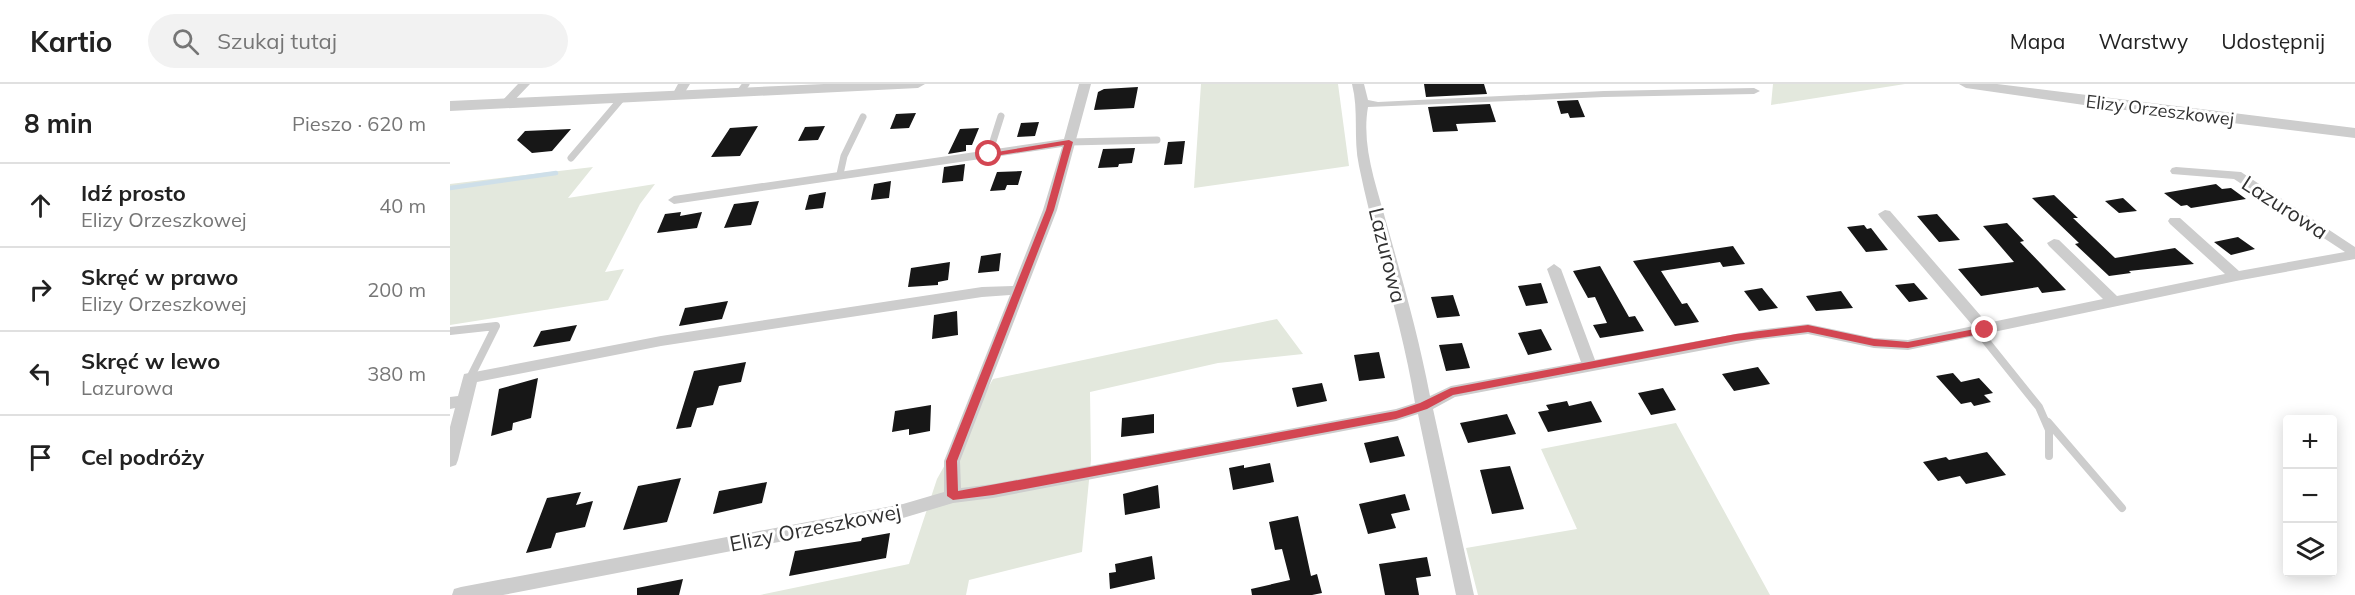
<!DOCTYPE html>
<html lang="pl">
<meta charset="utf-8">
<style>
:root{--surface:#fff;--page:#f2f2f2;--text:#222;--muted:#767676;--line:#e0e0e0}
body{margin:0;font-family:Mulish,sans-serif;background:var(--page);color:var(--text)}
.controls{position:absolute;right:18px;bottom:18px;display:grid;overflow:hidden;border-radius:6px;box-shadow:0 3px 15px #0003}
.controls button{width:54px;height:54px;display:grid;place-items:center;padding:0;border:0;border-bottom:2px solid var(--line);background:var(--surface);color:var(--text);font:30px sans-serif}
.stop{position:absolute;width:18px;height:18px;margin:-14px;border:4px solid #d34652;border-radius:50%;background:#fff}
.stop.end{background:#d34652;border-color:#fff;box-shadow:0 2px 6px #0008}
.list{margin:0;padding:0;list-style:none}
h2{display:flex;justify-content:space-between;align-items:center;height:78px;margin:0;padding:0 24px;font-size:26px}
h2 small{font-size:20px;font-weight:400;color:var(--muted)}
.list li{display:grid;grid-template-columns:39px 1fr auto;gap:18px;align-items:center;box-sizing:border-box;height:84px;padding:0 24px;border-top:2px solid var(--line)}
.list b{display:block;font-size:22px;white-space:nowrap}
.list p{margin:0;font-size:20px;white-space:nowrap;color:var(--muted)}
.list em{font-size:20px;font-style:normal;color:var(--muted)}
.icon{flex:none;width:33px;height:33px;fill:none;stroke:currentColor;stroke-width:2;stroke-linecap:round;stroke-linejoin:round}
.map{position:relative;flex:none;width:1905px;height:511px;overflow:hidden}
header{display:flex;align-items:center;gap:36px;box-sizing:border-box;height:84px;padding:0 30px;background:var(--surface);border-bottom:2px solid var(--line)}
header strong{font-size:28px}
nav{display:flex;gap:33px;margin-inline-start:auto;font-size:21px}
.search{width:420px;height:54px;background:var(--page);display:flex;align-items:center;gap:15px;box-sizing:border-box;padding:0 21px;border-radius:33px;color:var(--muted);font-size:22px}
main{display:flex}
aside{flex:1;background:var(--surface)}
.map>svg:first-child{display:block}
</style>
<header>
<strong>Kartio</strong>
<div class="search"><svg class="icon" aria-label="search" viewBox="0 0 24 24"><circle cx="10" cy="10" r="6"/><path d="M15 15l6 6"/></svg>Szukaj tutaj</div>
<nav><a>Mapa</a><a>Warstwy</a><a>Udostępnij</a></nav>
</header>
<main>
<aside>
<h2>8 min<small>Pieszo · 620 m</small></h2>
<ul class="list">
<li><svg class="icon" aria-label="ahead" viewBox="0 0 24 24"><path d="M12 20V5M6 11l6-6 6 6"/></svg><div><b>Idź prosto</b><p>Elizy Orzeszkowej</p></div><em>40 m</em></li>
<li><svg class="icon" aria-label="right" viewBox="0 0 24 24"><path d="M7 20v-9h11M14 6l5 5-5 5"/></svg><div><b>Skręć w prawo</b><p>Elizy Orzeszkowej</p></div><em>200 m</em></li>
<li><svg class="icon" aria-label="left" viewBox="0 0 24 24"><path d="M17 20v-9H6M10 6l-5 5 5 5"/></svg><div><b>Skręć w lewo</b><p>Lazurowa</p></div><em>380 m</em></li>
<li><svg class="icon" aria-label="arrive" viewBox="0 0 24 24"><path d="M6 21V4h12l-3 4 3 4H6"/></svg><div><b>Cel podróży</b></div></li>
</ul>
</aside>
<div class="map">
<svg width="1905" height="511" viewBox="0 0 1905 511">
<rect width="100%" height="100%" fill="#fff"/>
<path fill="#e3e8dd" d="M751 0H888L899 82 744 104Z
M1323 0H1455L1321 21Z
M143 83 118 114 205 100 190 120 155 188 174 185 158 216 0 241V100Z
M827 235 853 270 768 279 640 308 641 376 632 468 519 496 516 511H310L459 480 487 395 543 295Z
M1226 339 1320 511H1028L1016 464 1127 445 1091 365Z"/>
<g fill="none" stroke-linecap="round" stroke-linejoin="round">
<path stroke="#cedfe9" stroke-width="4.5" d="M0 104 106 89"/>
</g>
<path fill="#171717" d="M974 0H1034L1037 10 976 13Z
M688 3 684 24 644 26 648 8 654 5Z
M1128 16 1135 33 1120 34 1118 29 1111 30 1107 17Z
M1040 20 1046 38 1006 40 1008 47 983 48 978 23Z
M466 29 459 44 440 45 446 30Z
M589 38 585 52 567 53 571 39Z
M308 42 290 72 261 73 280 44Z
M375 42 368 56 348 57 355 43Z
M529 44 522 61H516V67L498 70 510 45Z
M121 45 102 67 82 69 67 56 75 47Z
M735 57 732 80 714 81 718 58Z
M685 64 682 79 669 80 668 83 648 84 653 65Z
M515 80 513 97 492 99 494 83Z
M572 87 568 101H557L555 106 540 107 547 88Z
M441 97 439 114 421 116 424 100Z
M1766 100 1772 105 1781 104 1796 115 1741 124 1737 121 1731 122 1714 109Z
M376 108 373 124 355 126 359 111Z
M1604 111 1628 134H1623L1665 174 1725 164 1744 180 1679 187 1681 189 1659 192 1625 160 1629 159 1582 114Z
M1673 114 1687 127 1669 129 1655 117Z
M309 117 301 141 274 144 284 120Z
M231 128 230 132 252 128 247 144 207 149 215 130Z
M1487 130 1510 156 1489 158 1467 132Z
M1557 139 1574 157 1570 158 1616 206 1592 209 1588 203 1531 212 1508 185 1564 178 1533 142Z
M1414 141 1417 145 1421 144 1438 166 1416 168 1397 143Z
M1788 153 1805 165 1781 171 1764 158Z
M1283 162 1295 180 1273 183 1270 178 1211 187 1232 220 1237 219 1249 238 1225 242 1183 177Z
M551 169 549 187 528 189 531 172Z
M500 178 498 196 488 198V201L458 203 461 184Z
M1150 182 1179 233 1185 232 1194 247 1150 254 1143 241 1157 239 1145 213 1138 214 1123 187Z
M1091 199 1098 219 1076 222 1068 202Z
M1464 199 1478 215 1459 218 1445 201Z
M1312 204 1328 224 1309 227 1294 207Z
M1391 207 1403 224 1366 227 1356 212Z
M1003 211 1010 232 987 234 981 213Z
M278 217 272 235 229 242 235 224Z
M507 227 508 251 482 255 484 231Z
M127 241 120 257 83 263 91 247Z
M1091 245 1102 266 1078 271 1068 249Z
M1012 259 1020 284 996 287 989 261Z
M929 268 935 294 909 297 904 271Z
M296 278 291 298 269 302 263 321 247 324 241 343 226 345 244 287Z
M1308 283 1320 300 1284 307 1272 290Z
M1503 289 1511 298 1529 294 1543 309 1534 311 1541 318 1524 322 1521 318 1511 320 1486 292Z
M88 294 81 334 63 339 62 346 41 352 49 305Z
M872 299 877 317 847 323 842 304Z
M1213 304 1226 326 1201 331 1188 309Z
M1117 317 1119 322 1141 317 1152 338 1098 348 1088 328 1099 326 1096 321Z
M481 321 480 347 459 351V345L442 348 445 327Z
M704 330V349L671 353 672 334Z
M1057 330 1066 350 1018 359 1010 339Z
M948 352 955 372 920 379 914 359Z
M1537 368 1556 391 1516 400 1510 392 1488 397 1473 378 1496 373 1499 376Z
M820 379 824 398 783 406 779 384 794 381V384Z
M1060 382 1074 425 1042 430 1030 386Z
M231 394 217 438 173 446 188 402Z
M317 398 312 419 263 430 269 407Z
M708 401 710 424 675 431 673 410Z
M131 408 126 421 143 417 135 443 106 449 101 464 76 469 97 414Z
M955 410 960 426 941 430 946 444 918 450 909 420Z
M848 432 861 492 867 490 872 509 862 511H802L801 505 840 496 832 465 825 466 819 438Z
M440 449 436 474 339 492 345 467 411 457 412 454Z
M702 472 705 495 660 505 659 489 666 488 665 480Z
M977 473 981 492 966 494 969 511H935L929 480Z
M233 495 229 511H187V504Z"/>
<g fill="none" stroke-linecap="round" stroke-linejoin="round">
<path stroke="#cdcdcd" stroke-width="7" d="M290 8 296 0
M619 58 707 56
M539 70 551 32
M121 74 172 14
M390 90 394 72 413 33"/>
<path stroke="#cdcdcd" stroke-width="8" d="M0 247 46 242 20 294
M1528 247 1589 323 1599 346V372
M1598 338 1672 424"/>
<path fill="#cdcdcd" fill-rule="evenodd" d="M68 0H80L59 22H51V18Z
M228 0H240L232 13 228 14 222 11Z
M629 0H641L607 126 510 377 511 404 543 400 946 325 965 319C952 238 925 161 909 82 903 54 909 27 902 0H914L918 16 928 18 1154 7 1304 4 1310 7 1304 10 1154 13 918 23C911 63 927 103 937 141 953 198 969 254 980 312L1001 302 1131 278 1097 185 1104 180 1111 185 1145 276 1307 246 1358 240 1424 254 1458 256 1523 242 1430 133 1428 130 1435 126 1440 127 1537 239 1653 215 1599 162 1597 159 1604 155 1609 156 1667 212 1775 190 1720 140 1718 137 1720 134H1730L1789 187 1895 168 1784 95 1722 90 1720 87 1722 84 1726 83 1791 88 1905 163V175L1786 197 1458 266 1424 264 1358 250 1307 256 1005 313 983 325 1024 511H1006L968 330 946 337 543 414 503 419 453 434 53 511H2L4 505 11 503 453 420 494 408V377L560 211 532 213 211 262 27 298 8 376 6 381 0 383V343L5 324 0 325V313L8 312 14 290 211 252 532 203 563 202 593 126 612 63 224 120 218 116 224 112 614 55Z"/>
<path fill="#cdcdcd" fill-rule="evenodd" d="M374 0H475L468 4 0 27V17Z
M1509 0H1547L1905 44V54L1634 21 1516 4Z"/>
</g>
<path fill="#d34652" d="M619 56 623 58 604 126 507 377 508 407 946 327 970 319 1001 304 1286 250 1358 241 1424 255 1458 258 1535 243 1540 246 1535 249 1458 264 1424 262 1358 248 1286 257 1003 311 977 325 946 335 543 411 503 416 497 412 496 377 596 126 614 61 539 73 535 70Z"/>
<g text-anchor="middle" dominant-baseline="central" stroke-width="6" stroke-linejoin="round" paint-order="stroke">
<g font-size="18" fill="#303030" stroke="#fff">
<text transform="translate(1710 26) rotate(7)">Elizy Orzeszkowej</text>
</g>
<g font-size="21" fill="#303030" stroke="#fff">
<text transform="translate(1835 123) rotate(33)">Lazurowa</text>
<text transform="translate(938 171) rotate(76)">Lazurowa</text>
<text transform="translate(365 443) rotate(-11)">Elizy Orzeszkowej</text>
</g>
</g>
</svg>
<div class="controls">
<button>+</button>
<button>−</button>
<button><svg class="icon" aria-label="layers" viewBox="0 0 24 24"><path d="M12 4l9 5-9 5-9-5zM3 14l9 5 9-5"/></svg></button>
</div>
<div class="stop" style="left:539px;top:70px"></div>
<div class="stop end" style="left:1535px;top:246px"></div>
</div>
</main>
